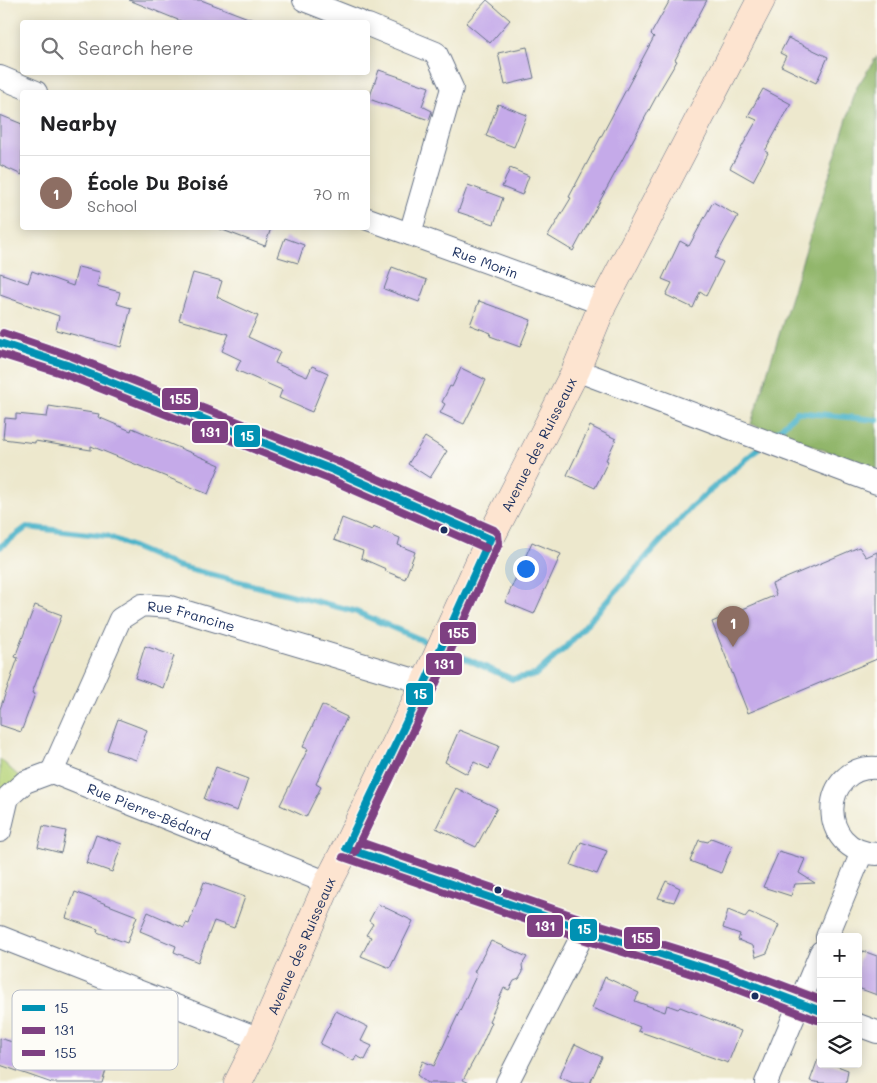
<!DOCTYPE html>
<meta charset="utf-8">
<style>
:root{--surface:#fff;--page:#f2f2f2;--text:#202124;--muted:#757577;--line:#e0e0e0;--accent:#1a73e8}
body{margin:0;font-family:Mali,sans-serif;background:var(--page);color:var(--text)}
.controls{position:absolute;right:15px;bottom:15px;display:grid;overflow:hidden;border-radius:5px;box-shadow:0 2px 12px #0003}
.controls button{width:45px;height:45px;display:grid;place-items:center;padding:0;border:0;border-bottom:1px solid var(--line);background:var(--surface);color:var(--text);font:25px sans-serif}
.you{position:absolute;left:525px;top:568px;width:18px;height:18px;margin:-12px;border:4px solid #fff;border-radius:50%;background:#1a73e8;box-shadow:0 0 0 8px #1a73e833}
.badge{display:grid;place-items:center;width:32px;height:32px;border-radius:50%;background:var(--accent);color:#fff;font-size:16px;font-weight:700}
.pin{position:absolute;translate:-50% -41px;filter:drop-shadow(0 1px 2px #0008)}
.pin::after{content:'';position:absolute;top:26px;width:18px;height:15px;background:inherit;clip-path:polygon(0 0,100% 0,50% 100%)}
.list{margin:0;padding:0;list-style:none}
h2{display:flex;justify-content:space-between;align-items:center;height:65px;margin:0;padding:0 20px;font-size:21px}
h2 small{font-size:16px;font-weight:400;color:var(--muted)}
.list li{display:grid;grid-template-columns:32px 1fr auto;gap:15px;align-items:center;box-sizing:border-box;height:75px;padding:0 20px;border-top:1px solid var(--line)}
.list b{display:block;font-size:19px;white-space:nowrap}
.list p{margin:0;font-size:16px;white-space:nowrap;color:var(--muted)}
.list em{font-size:16px;font-style:normal;color:var(--muted)}
.icon{flex:none;width:28px;height:28px;fill:none;stroke:currentColor;stroke-width:2;stroke-linecap:round;stroke-linejoin:round}
.map{position:relative;flex:none;width:877px;height:1083px;overflow:hidden}
.search{position:absolute;background:var(--surface);box-shadow:0 2px 12px #0003;left:20px;top:20px;width:350px;height:55px;display:flex;align-items:center;gap:12px;box-sizing:border-box;padding:0 18px;border-radius:5px;color:var(--muted);font-size:19px}
.panel{position:absolute;background:var(--surface);box-shadow:0 2px 12px #0003;left:20px;top:90px;width:350px;height:140px;border-radius:5px}
.map>svg:first-child{display:block}
</style>
<div class="map">
<svg width="877" height="1083" viewBox="0 0 877 1083">
<rect width="100%" height="100%" fill="#fdfcf7"/>
<filter id="ink" filterUnits="userSpaceOnUse"><feTurbulence type="fractalNoise" baseFrequency=".02" numOctaves="2"/><feDisplacementMap in="SourceGraphic" scale="10" xChannelSelector="R" yChannelSelector="G"/><feConvolveMatrix kernelMatrix="1 2 1 2 8 2 1 2 1" color-interpolation-filters="sRGB"/></filter>
<filter id="wash" filterUnits="userSpaceOnUse"><feTurbulence type="fractalNoise" baseFrequency=".0096" numOctaves="4" result="noise"/><feDisplacementMap in="SourceGraphic" scale="20" xChannelSelector="R" yChannelSelector="G"/><feGaussianBlur stdDeviation="1.12" result="paint"/><feColorMatrix in="noise" values="0 0 0 0 0 0 0 0 0 0 0 0 0 0 0 0 0 1.4 0 .05"/><feComposite in="paint" operator="in"/></filter>
<g filter="url(#wash)">
<rect width="100%" height="100%" fill="#ede8cd"/>
<path fill="#b7d47a" stroke="#69826c" d="M0 759 25 782 0 831Z"/>
<path fill="#91b66a" stroke="#567264" d="M877 56V469L751 424 857 87Z"/>
<g fill="none" stroke-linecap="round" stroke-linejoin="round">
<path stroke="#4bb3c9" stroke-width="6" d="M775 434 797 412 877 420
M0 547 27 527 107 536 177 566 354 611 424 641
M458 655 512 679 535 675 567 646 691 507 758 449"/>
</g>
<g id="blocks">
<path fill="#c5aae9" d="M129 0H201L256 21V22H183Z
M487 0 510 20 490 43 466 23Z
M670 0H707L675 60 677 61 661 88 573 251 548 236 571 198 569 197 594 150 654 37 651 34Z
M788 38 828 57 816 83 781 66 786 56 780 53Z
M527 47 534 78 505 85 498 53Z
M379 70 429 87 422 106 432 111 429 120 369 99Z
M763 89 791 104 765 151 768 153 753 181 730 168 757 120 748 116Z
M498 104 527 115 514 147 486 136Z
M0 115 22 124V175L0 165Z
M510 168 529 176 522 195 502 187Z
M468 185 503 198 494 224 458 212Z
M713 202 738 216 715 258 723 262 706 296 700 292 693 308 666 295 672 283 662 279 680 241 689 246Z
M221 228H271L265 246 220 229Z
M285 238 304 245 298 263 278 257Z
M78 267 100 272 97 286 120 292 117 304 131 308 121 347 56 330 59 316 0 295V273L28 283 32 271 73 286Z
M392 267 427 280 419 302 384 289Z
M193 273 222 281 217 297 258 316 248 337 280 352 275 363 307 377 312 366 328 373 312 412 279 398 282 390 236 370 241 360 222 351 229 334 179 320Z
M479 301 531 320 520 347 490 336 491 333 470 325Z
M461 368 486 380 464 424 440 413 445 404 442 402 450 386 452 387Z
M49 406 99 414 98 417 131 431 132 428 220 465 208 494 91 446V450L35 441V443L3 439 5 418 16 419V414L47 417Z
M590 426 616 439 606 460 608 461 595 488 567 475Z
M425 437 447 451 430 478 408 464Z
M342 518 372 530 373 527 400 538 398 545 415 552 405 579 385 571 386 569 361 558 363 551 334 540Z
M532 542 561 554 534 614 505 602Z
M859 547 866 557 877 552V659L748 713 712 622 776 595 772 584Z
M35 605 62 615 32 693 35 694 21 732 0 725V709L18 658 15 657Z
M145 646 174 656 163 688 135 678Z
M322 705 347 717 316 784 321 787 306 817 280 805 308 749 303 747Z
M118 719 147 730 136 760 107 750Z
M459 730 499 746 489 769 474 762 467 774 445 762Z
M216 767 248 779 237 811 204 799Z
M456 788 497 808 476 847 436 828Z
M43 826 66 831 61 853 38 847Z
M96 835 122 844 112 872 86 863Z
M711 838 732 846 721 873 690 861 699 840 708 842Z
M581 842 607 851 597 874 571 865Z
M779 851 805 859 799 873 815 883 795 884 791 896 763 887Z
M666 881 680 888 674 902 658 898Z
M204 882 245 897 234 928 214 921 198 962 174 952 176 946 140 931 148 912 184 928 186 923 189 924Z
M75 892 137 916 127 943 97 932 98 929 66 918Z
M378 904 413 921 390 968 361 956 371 937 366 935 373 924 369 921Z
M728 910 745 917 749 912 779 925 767 953 756 957 753 946 738 940 740 934 723 928Z
M491 941 527 957 522 965 523 972 519 979 514 981 509 990 504 988 489 1021 492 1022 481 1047 463 1080 470 1083H427L417 1075 423 1061 434 1066 477 974 474 972Z
M863 951 877 956V995L858 988V962Z
M605 977 639 993 635 1001 665 1012 667 1005 678 1009 680 1007 741 1031 728 1063 638 1031 640 1027 592 1008Z
M336 1011 368 1027 361 1041 372 1046 365 1060 356 1056 354 1061 320 1044Z
M31 1036 48 1042 46 1051 106 1070 102 1083H52L0 1065V1038L27 1047Z
M575 1044 602 1057 590 1083H573L559 1077Z
M818 1059 821 1060V1064H832L848 1070 846 1083H821L810 1081Z"/>
</g>
</g>
<g filter="url(#ink)">
<use href="#blocks" fill-opacity="0" stroke="#647085" stroke-width="1"/>
<g fill="none" stroke-linecap="round" stroke-linejoin="round">
<g stroke="#647085" stroke-width="24">
<g id="street">
<path d="M304 0 360 22"/>
<path d="M368 25 436 53 452 88 410 234"/>
<path d="M0 77 36 92"/>
<path id="s1" d="M368 219 603 304"/>
<path d="M0 343 67 365 333 470 490 539"/>
<path d="M576 370 877 483"/>
<path d="M877 768C820 764 815 852 877 854"/>
<path id="s2" d="M52 772 120 619 142 605 170 607 425 683"/>
<path id="s3" d="M0 831 8 797 25 782 52 772 328 883"/>
<path d="M346 848 585 930 723 974 821 1011"/>
<path d="M0 937 260 1039"/>
<path d="M827 937 862 852"/>
<path d="M858 1025 877 1032"/>
<path d="M507 1083 585 930"/>
<path d="M766 1083 821 952"/>
</g>
</g>
<g stroke="#647085" stroke-width="29">
<g id="secondary">
<path id="s4" d="M238 1083 260 1039 328 883 346 848 425 683 490 539 576 370 603 304 761 0"/>
</g>
</g>
<use href="#street" stroke="#fff" stroke-width="22"/>
<use href="#secondary" stroke="#fde4d0" stroke-width="28"/>
<g stroke="#fdfcf7" stroke-width="11">
<path id="bus-1" d="M0 343 67 365 333 470 490 539
M346 848 585 930 723 974 821 1011
M346 848 425 683 490 539"/>
</g>
<g stroke="#fdfcf7" stroke-width="11">
<path id="bus-2" d="M0 354 64 374 329 479 486 548
M355 852 434 687 499 543
M343 857 582 939 720 983 817 1020"/>
</g>
<g stroke="#fdfcf7" stroke-width="11">
<path id="bus-3" d="M3 333 71 356 337 461 494 530 498 534 499 543 434 687 360 842 588 921 726 964 821 1000"/>
</g>
<use href="#bus-1" stroke="#0091b3" stroke-width="8"/>
<use href="#bus-2" stroke="#7e4082" stroke-width="8"/>
<use href="#bus-3" stroke="#7e4082" stroke-width="8"/>
</g>
</g>
<g fill="#1b2f5e" stroke="#fdfcf7" stroke-width="2">
<circle cx="444" cy="530" r="4.5"/>
<circle cx="498" cy="890" r="4.5"/>
<circle cx="755" cy="996" r="4.5"/>
</g>
<g text-anchor="middle" dominant-baseline="central" stroke-width="4" stroke-linejoin="round" paint-order="stroke">
<g font-size="14" fill="#1b2f5e" stroke="#fdfcf7">
<text stroke="none"><textPath href="#s1" startOffset="125">Rue Morin</textPath></text>
<text stroke="none"><textPath href="#s4" startOffset="706">Avenue des Ruisseaux</textPath></text>
<text stroke="none"><textPath href="#s2" startOffset="244">Rue Francine</textPath></text>
<text stroke="none"><textPath href="#s3" startOffset="191">Rue Pierre-Bédard</textPath></text>
<text stroke="none"><textPath href="#s4" startOffset="151">Avenue des Ruisseaux</textPath></text>
</g>
</g>
<rect x="12" y="990" width="166" height="80" rx="8" fill="#fdfcf7" stroke="#b9bec9" stroke-width="1"/>
<rect x="22" y="1005" width="23" height="6" fill="#0091b3"/>
<rect x="22" y="1027" width="23" height="7" fill="#7e4082"/>
<rect x="22" y="1050" width="23" height="6" fill="#7e4082"/>
<g font-size="14" fill="#1b2f5e">
<text x="54" y="1013">15</text>
<text x="54" y="1035">131</text>
<text x="54" y="1058">155</text>
</g>
<g stroke="#fdfcf7" stroke-width="2">
<rect x="161" y="387" width="38" height="24" rx="5" fill="#7e4082"/>
<rect x="191" y="420" width="38" height="24" rx="5" fill="#7e4082"/>
<rect x="233" y="424" width="28" height="24" rx="5" fill="#0091b3"/>
<rect x="439" y="621" width="38" height="24" rx="5" fill="#7e4082"/>
<rect x="425" y="652" width="38" height="24" rx="5" fill="#7e4082"/>
<rect x="405" y="682" width="29" height="24" rx="5" fill="#0091b3"/>
<rect x="526" y="914" width="38" height="24" rx="5" fill="#7e4082"/>
<rect x="569" y="918" width="29" height="24" rx="5" fill="#0091b3"/>
<rect x="623" y="926" width="38" height="24" rx="5" fill="#7e4082"/>
</g>
<g font-size="14" text-anchor="middle" font-weight="bold" fill="#fff">
<text x="180" y="404">155</text>
<text x="210" y="437">131</text>
<text x="247" y="441">15</text>
<text x="458" y="638">155</text>
<text x="444" y="669">131</text>
<text x="420" y="699">15</text>
<text x="545" y="931">131</text>
<text x="584" y="934">15</text>
<text x="642" y="943">155</text>
</g>
</svg>
<div class="controls">
<button>+</button>
<button>−</button>
<button><svg class="icon" aria-label="layers" viewBox="0 0 24 24"><path d="M12 4l9 5-9 5-9-5zM3 14l9 5 9-5"/></svg></button>
</div>
<div class="you"></div>
<div class="pin badge" style="left:733px;top:647px;background:#8d6e63">1</div>
<div class="search"><svg class="icon" aria-label="search" viewBox="0 0 24 24"><circle cx="10" cy="10" r="6"/><path d="M15 15l6 6"/></svg>Search here</div>
<section class="panel">
<h2>Nearby<small></small></h2>
<ul class="list">
<li><span class="badge" style="background:#8d6e63">1</span><div><b>École Du Boisé</b><p>School</p></div><em>70 m</em></li>
</ul>
</section>
</div>
